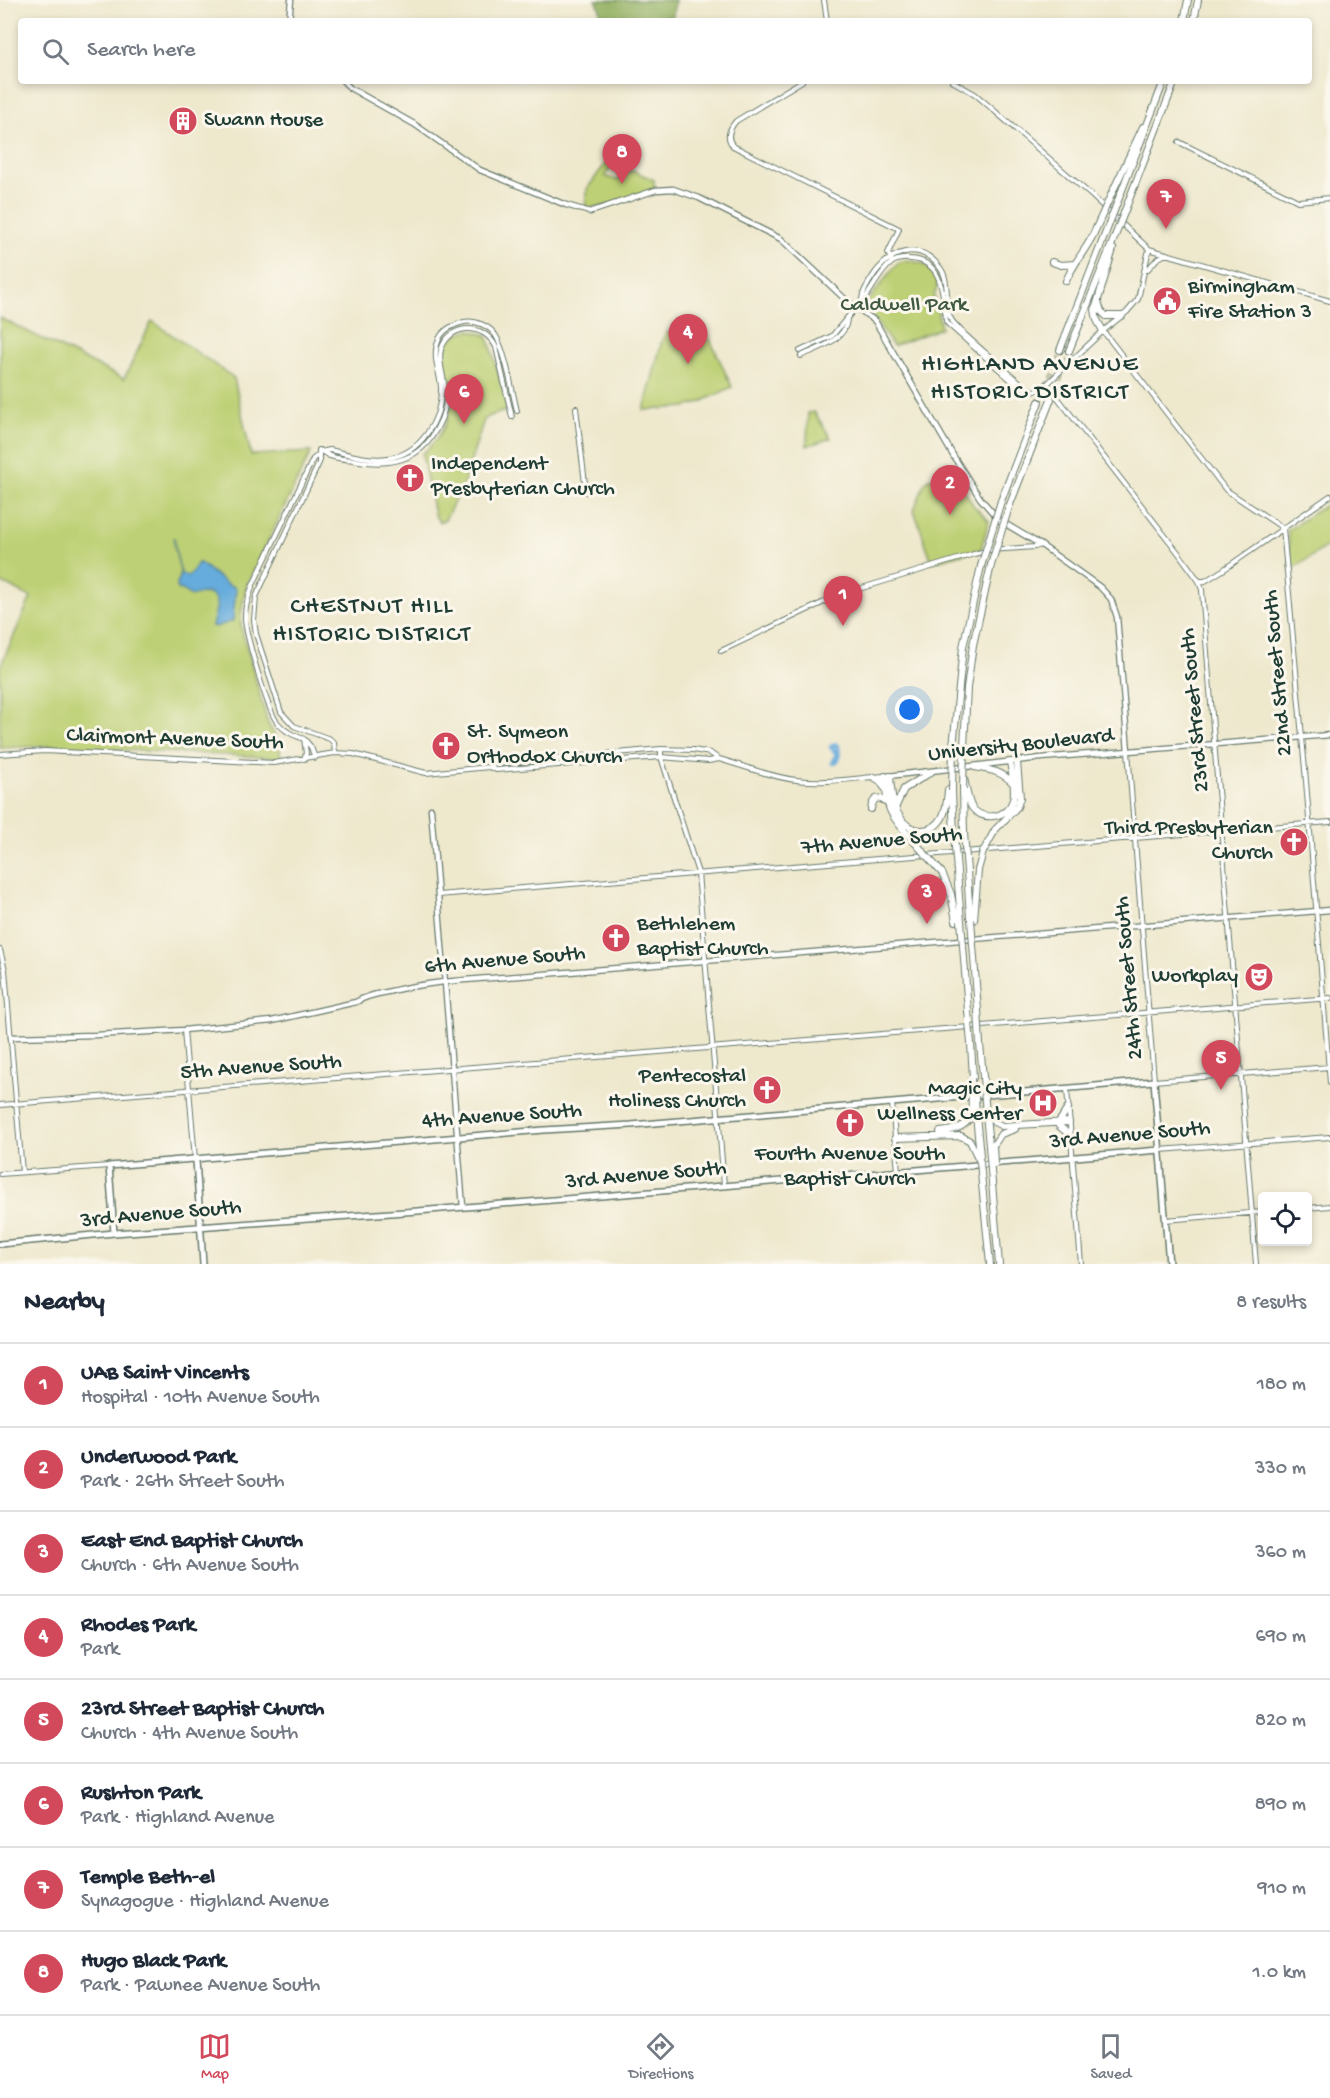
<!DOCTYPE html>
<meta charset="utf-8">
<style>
:root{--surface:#fff;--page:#f6f6f7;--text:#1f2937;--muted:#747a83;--line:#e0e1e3;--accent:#d1495b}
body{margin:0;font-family:"Gochi Hand",sans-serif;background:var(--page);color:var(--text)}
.controls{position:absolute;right:18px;bottom:18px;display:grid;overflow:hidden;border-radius:6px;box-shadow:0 3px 9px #0003}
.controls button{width:54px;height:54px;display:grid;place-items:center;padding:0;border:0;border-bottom:2px solid var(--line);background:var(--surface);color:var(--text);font:30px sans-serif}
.you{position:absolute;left:910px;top:710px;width:21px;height:21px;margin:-15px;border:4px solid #fff;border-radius:50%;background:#1a73e8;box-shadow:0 0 0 9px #1a73e833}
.badge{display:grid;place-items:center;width:39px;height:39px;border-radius:50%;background:var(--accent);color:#fff;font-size:20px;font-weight:700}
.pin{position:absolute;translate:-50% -50px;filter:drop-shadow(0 2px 3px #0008)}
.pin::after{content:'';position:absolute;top:32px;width:21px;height:18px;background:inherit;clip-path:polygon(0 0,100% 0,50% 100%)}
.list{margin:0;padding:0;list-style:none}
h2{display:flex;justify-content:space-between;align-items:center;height:78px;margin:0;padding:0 24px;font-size:26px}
h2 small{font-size:20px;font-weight:400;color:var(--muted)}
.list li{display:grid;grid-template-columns:39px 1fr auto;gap:18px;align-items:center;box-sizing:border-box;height:84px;padding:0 24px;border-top:2px solid var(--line)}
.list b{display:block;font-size:22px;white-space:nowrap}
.list p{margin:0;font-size:20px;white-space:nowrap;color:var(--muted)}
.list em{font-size:20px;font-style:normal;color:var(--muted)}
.icon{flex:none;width:33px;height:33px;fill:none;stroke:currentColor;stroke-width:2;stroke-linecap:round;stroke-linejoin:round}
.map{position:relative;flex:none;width:1330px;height:1264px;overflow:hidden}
.search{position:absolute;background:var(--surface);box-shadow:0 3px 9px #0003;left:18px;right:18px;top:18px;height:66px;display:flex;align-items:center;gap:15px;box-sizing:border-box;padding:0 21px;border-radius:6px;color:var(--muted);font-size:22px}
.sheet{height:750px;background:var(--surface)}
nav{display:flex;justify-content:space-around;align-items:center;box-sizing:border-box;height:84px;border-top:2px solid var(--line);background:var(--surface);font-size:16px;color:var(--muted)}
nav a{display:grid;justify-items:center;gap:3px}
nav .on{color:var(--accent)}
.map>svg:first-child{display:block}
</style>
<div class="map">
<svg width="1330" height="1264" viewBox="0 0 1330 1264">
<rect width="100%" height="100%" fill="#fbf7ec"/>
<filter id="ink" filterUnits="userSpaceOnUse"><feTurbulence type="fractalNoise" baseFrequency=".0167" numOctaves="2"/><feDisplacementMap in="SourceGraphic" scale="12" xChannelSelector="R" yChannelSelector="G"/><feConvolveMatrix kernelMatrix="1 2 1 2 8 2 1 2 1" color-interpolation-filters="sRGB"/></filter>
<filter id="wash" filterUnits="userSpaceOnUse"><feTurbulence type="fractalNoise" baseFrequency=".008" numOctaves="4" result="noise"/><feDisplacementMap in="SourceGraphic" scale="24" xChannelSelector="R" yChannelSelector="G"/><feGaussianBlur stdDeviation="1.35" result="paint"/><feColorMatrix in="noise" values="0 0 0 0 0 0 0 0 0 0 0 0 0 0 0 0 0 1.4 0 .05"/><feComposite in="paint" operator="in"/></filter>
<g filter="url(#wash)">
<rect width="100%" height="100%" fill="#eee8cd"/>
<path fill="#bdd074" stroke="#6e8654" stroke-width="1.5" d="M605 164H614L605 176 615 180 621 179 625 172 634 171 654 180V190L604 207H585L587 189Z
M907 260 924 264 937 278V287L934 296 941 328 893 346 865 305 894 267 900 262Z
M0 318 124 379 152 321 234 378 251 455 311 452 246 587 241 613V627L268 724 279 742 281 758 48 746 0 748V667L31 597 0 582Z
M686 326H696L708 335 732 387 699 403 686 407 644 410 662 340 666 333Z
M469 330 486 335 490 343 508 410 490 416 484 420 464 482 445 520 439 522 434 514 422 454C441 438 454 415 452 389 451 380 445 371 443 362 439 345 454 333 469 330Z
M814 412 831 438 807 446 808 413Z
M950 466 973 505 989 521 981 549 932 562 914 510 925 482Z
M1330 502V544L1291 570 1288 530Z"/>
<path fill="#96b266" stroke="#5a784d" stroke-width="1.5" d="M596 0H675L673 16 651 21H604C599 14 601 6 596 0Z"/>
<path fill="#66acdc" stroke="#427488" stroke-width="1.5" d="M174 537 175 550 181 574 187 576 191 574 198 563H200L227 584 236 588 233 621 215 627 212 626C214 615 224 596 205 593 200 593 195 595 191 596L181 589 178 590C175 583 180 579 180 572 179 560 173 550 174 537Z"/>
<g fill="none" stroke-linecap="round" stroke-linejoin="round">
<path stroke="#66acdc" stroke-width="4.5" d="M833 763 837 754 831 747 835 744 838 746C838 753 841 759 834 763"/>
</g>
</g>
<g filter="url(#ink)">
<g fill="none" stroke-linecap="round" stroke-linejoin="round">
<path stroke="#c5c6ae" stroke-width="6" stroke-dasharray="6 3" stroke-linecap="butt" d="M1052 396 1069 351
M1039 402 1060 350"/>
<g stroke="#67796a" stroke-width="6">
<path id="tertiary" d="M824 0 827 21
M802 81 736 121C729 129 726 138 733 146L899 229 888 253 892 262
M952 81 975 94 989 106 1092 196 1149 249 1330 301
M1179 142 1298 201 1330 198
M1147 270 1157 259 1166 254
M862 300C862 292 867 286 871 279 888 252 919 238 941 269 951 283 943 310 953 322 965 337 989 355 1004 369 1011 375 1019 380 1024 387
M1103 331 1226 490 1283 528 1306 781 1330 1083
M800 351 832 336 862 300 866 297C873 287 879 275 888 266 893 260 902 258 910 259 944 260 943 296 946 321L948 324 1019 387 1036 391 1047 384 1103 331 1127 312 1138 299 1149 249
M801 356C818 348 845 341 847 320
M1047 384 1177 551 1199 581 1202 590 1256 1264
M576 408 586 492
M325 451 330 450C347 454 370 461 388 458 421 454 442 419 441 388 440 370 431 357 439 339 443 330 454 324 464 322 476 320 490 326 496 336 506 353 512 391 517 411
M1199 581H1205L1223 570 1330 496
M721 651 839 595 974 554 989 550 1035 547 1041 545
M305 740 311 747 315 758
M661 749V757L698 873 724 1185
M1128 751 1154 1081 1329 1067
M335 753 334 743 330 739 294 726 281 712 256 634 254 620 256 597 319 463V450C323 451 326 455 330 456 337 459 346 459 353 460 383 466 412 464 431 438 439 426 445 413 446 400 447 384 437 363 441 350 449 323 484 322 496 347L512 417
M0 754 45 751 274 763 335 753 353 754 426 773 489 767 496 770 661 757 709 761 719 759
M304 759 306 753 304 739C293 735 285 732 277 722 268 711 244 631 245 616 245 605 249 595 253 585L313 459 318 455
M489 767 495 764 661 749 693 750 710 753 719 759C744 766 770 777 796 780 825 784 855 778 885 776
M438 895 1330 822
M0 950 5 970 22 1172
M184 1030 195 1159
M1067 1089 1081 1264
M892 1103 898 1171
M0 1105 1330 998
M1160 1150 1330 1137
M0 1174 109 1166
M1308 1208 1330 1206
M1165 1220 1262 1212"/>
</g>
<g stroke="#67796a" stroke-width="7">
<path id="secondary" d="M289 21 291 0
M343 81 350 88 414 124 480 170 566 205 590 212 656 190 673 189 699 198 781 239 846 300 875 321 954 457 980 498 999 520 1041 545 1100 587 1111 599 1117 617 1128 751
M888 776 1041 758 1330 735
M431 809 463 1207
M11 1037 96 1035 184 1030 272 1021 356 1002C366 996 376 994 387 992 435 980 483 979 532 975L1330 910"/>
</g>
<g stroke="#67796a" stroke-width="8">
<path id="primary" d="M196 1160 203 1264
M114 1233 109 1166 544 1130 631 1125 1154 1081 1169 1264
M0 1244 114 1233 418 1211 1160 1150"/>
</g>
<g stroke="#67796a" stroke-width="8">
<path id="motorway" d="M1184 21 1188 0
M1194 21 1198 0
M1112 193 1143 127
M1119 198 1164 81
M1127 205 1175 81
M1052 262 1061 265 1074 264
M1066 281C1073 264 1085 251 1093 235
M1098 302 1101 311 1106 316H1122
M1103 331 1097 320 1095 310 1113 249
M1060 350 1102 242
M1069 351 1115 236
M1001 501 1039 402
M1009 507 1051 399
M953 747 963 647 981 566
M964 747 967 688 973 645 991 565
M974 767C991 770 1001 771 1013 783
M885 776C887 809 888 813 910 837
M890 776C891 790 892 805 900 817 909 833 932 835 942 818 947 809 947 800 948 790
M874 777 880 781 884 787
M964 778C966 787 967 798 971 806 981 822 1007 819 1013 800 1016 789 1012 774 1010 762
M963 790 964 833
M952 791 954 834
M896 806 904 789 931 772
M871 809C873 798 878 795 887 803
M995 830 1017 807 1020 798 1017 762
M967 871 970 917
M957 872 961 921
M942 873 951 894 956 921
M974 920 978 870
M974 958 978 1010
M964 959 968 1011
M971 1044 973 1078
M980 1044 983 1077
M986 1114 989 1146
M990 1114 994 1122 1002 1126 1069 1122
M976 1115 980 1156
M1059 1122 1068 1108
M1059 1126 1070 1135
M940 1132C955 1130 964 1128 972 1115
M895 1138 961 1136 970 1141 980 1162
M993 1146 1001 1134 1015 1129
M992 1183 999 1264
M982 1184 990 1264"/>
</g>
<use href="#tertiary" stroke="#fff" stroke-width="4"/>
<use href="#secondary" stroke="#fff" stroke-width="4.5"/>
<use href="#primary" stroke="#fff" stroke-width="5"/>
<use href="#motorway" stroke="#fff" stroke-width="6"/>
<g stroke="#67796a" stroke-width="8" stroke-linecap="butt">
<path id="motorway-bridge" d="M1093 235 1112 193
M1115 236 1127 205
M1102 242 1119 198
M991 565 1009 507
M981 566 1001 501
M963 790 964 747
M952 791 953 747
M964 833 967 871
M954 834 957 872
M910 837 942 873
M978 870 983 852 995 830
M971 920 974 958
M961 921 964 959
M978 1010 980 1044
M968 1011 971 1044
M983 1077 986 1114
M971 1078 972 1115
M975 1096 976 1115
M989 1146 992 1183
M993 1146 994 1164
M980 1162 982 1184"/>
</g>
<use href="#motorway-bridge" stroke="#fff" stroke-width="6"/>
</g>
</g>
<defs>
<g id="building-disc" transform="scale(1.5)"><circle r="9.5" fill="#d1495b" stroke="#fbf7ec"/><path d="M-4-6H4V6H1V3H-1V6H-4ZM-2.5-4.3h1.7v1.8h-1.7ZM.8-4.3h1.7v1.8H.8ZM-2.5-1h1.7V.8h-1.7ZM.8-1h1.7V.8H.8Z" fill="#fff"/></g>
<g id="civic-disc" transform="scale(1.5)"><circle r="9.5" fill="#d1495b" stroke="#fbf7ec"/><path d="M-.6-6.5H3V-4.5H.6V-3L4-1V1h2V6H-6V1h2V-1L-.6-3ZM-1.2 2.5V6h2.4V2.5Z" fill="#fff"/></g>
<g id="church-disc" transform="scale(1.5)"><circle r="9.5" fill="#d1495b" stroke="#fbf7ec"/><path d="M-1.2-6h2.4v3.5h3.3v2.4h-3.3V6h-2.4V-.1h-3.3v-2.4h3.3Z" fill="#fff"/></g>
<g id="theatre-disc" transform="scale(1.5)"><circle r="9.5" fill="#d1495b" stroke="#fbf7ec"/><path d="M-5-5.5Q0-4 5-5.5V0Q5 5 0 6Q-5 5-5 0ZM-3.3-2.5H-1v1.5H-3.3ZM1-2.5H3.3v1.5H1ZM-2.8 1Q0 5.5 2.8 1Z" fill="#fff"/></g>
<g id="hospital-disc" transform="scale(1.5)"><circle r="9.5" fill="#d1495b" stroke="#fbf7ec"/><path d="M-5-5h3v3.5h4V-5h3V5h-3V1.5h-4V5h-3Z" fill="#fff"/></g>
</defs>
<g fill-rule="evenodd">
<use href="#building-disc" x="183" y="121"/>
<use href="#civic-disc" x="1167" y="301"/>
<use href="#church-disc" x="410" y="478"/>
<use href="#church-disc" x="446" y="746"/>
<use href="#church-disc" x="1294" y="842"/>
<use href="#church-disc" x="616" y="938"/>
<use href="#theatre-disc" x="1259" y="977"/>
<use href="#church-disc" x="767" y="1090"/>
<use href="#hospital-disc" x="1043" y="1103"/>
<use href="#church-disc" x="850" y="1123"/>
</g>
<g text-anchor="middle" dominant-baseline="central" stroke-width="6" stroke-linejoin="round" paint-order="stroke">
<g font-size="22" fill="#1f3d34" stroke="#fbf7ec" text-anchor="start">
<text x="204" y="121">Swann House</text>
<text x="1188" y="288">Birmingham<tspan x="1188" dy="25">Fire Station 3</tspan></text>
<text x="431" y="465">Independent<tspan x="431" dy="25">Presbyterian Church</tspan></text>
<text x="467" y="733">St. Symeon<tspan x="467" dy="25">Orthodox Church</tspan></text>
<text x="1273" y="829" text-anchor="end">Third Presbyterian<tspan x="1273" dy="25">Church</tspan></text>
<text x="637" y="925">Bethlehem<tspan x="637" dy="25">Baptist Church</tspan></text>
<text x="1238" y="977" text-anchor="end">Workplay</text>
<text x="746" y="1077" text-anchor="end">Pentecostal<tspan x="746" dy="25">Holiness Church</tspan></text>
<text x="1022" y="1090" text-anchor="end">Magic City<tspan x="1022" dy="25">Wellness Center</tspan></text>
<text x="850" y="1155" text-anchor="middle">Fourth Avenue South<tspan x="850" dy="25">Baptist Church</tspan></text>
</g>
<g font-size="22" fill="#3f5a41" stroke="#fbf7ec">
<text x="904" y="306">Caldwell Park</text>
</g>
<g font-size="22" fill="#1f3d34" stroke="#fbf7ec">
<text transform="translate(1279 673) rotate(-95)">22nd Street South</text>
<text transform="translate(1196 710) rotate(-95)">23rd Street South</text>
<text transform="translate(175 740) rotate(2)">Clairmont Avenue South</text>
<text transform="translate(1021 746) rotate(-6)">University Boulevard</text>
<text transform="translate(882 842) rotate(-5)">7th Avenue South</text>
<text transform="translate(505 961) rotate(-5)">6th Avenue South</text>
<text transform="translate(1130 978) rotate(-95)">24th Street South</text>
<text transform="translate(261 1068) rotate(-4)">5th Avenue South</text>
<text transform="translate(502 1117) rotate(-4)">4th Avenue South</text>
<text transform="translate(1130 1136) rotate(-5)">3rd Avenue South</text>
<text transform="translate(646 1176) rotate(-5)">3rd Avenue South</text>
<text transform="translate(161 1215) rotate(-5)">3rd Avenue South</text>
</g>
<g font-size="24" letter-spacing="1.5" fill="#1f3d34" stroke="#fbf7ec">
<text x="1030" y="365">HIGHLAND AVENUE<tspan x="1030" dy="28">HISTORIC DISTRICT</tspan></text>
<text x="372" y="607">CHESTNUT HILL<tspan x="372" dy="28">HISTORIC DISTRICT</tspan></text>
</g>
</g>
</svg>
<div class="controls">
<button><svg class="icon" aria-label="locate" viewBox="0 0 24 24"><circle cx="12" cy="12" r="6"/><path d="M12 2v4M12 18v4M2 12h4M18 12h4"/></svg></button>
</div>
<div class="you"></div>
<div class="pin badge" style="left:843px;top:626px">1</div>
<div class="pin badge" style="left:950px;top:515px">2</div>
<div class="pin badge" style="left:927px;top:924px">3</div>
<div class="pin badge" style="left:688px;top:364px">4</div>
<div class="pin badge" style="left:1221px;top:1090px">5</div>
<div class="pin badge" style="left:464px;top:424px">6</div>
<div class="pin badge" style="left:1166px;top:229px">7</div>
<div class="pin badge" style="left:622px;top:184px">8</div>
<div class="search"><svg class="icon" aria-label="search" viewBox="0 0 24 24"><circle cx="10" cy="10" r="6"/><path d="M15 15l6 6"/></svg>Search here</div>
</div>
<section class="sheet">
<h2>Nearby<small>8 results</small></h2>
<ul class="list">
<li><span class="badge">1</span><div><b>UAB Saint Vincents</b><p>Hospital · 10th Avenue South</p></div><em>180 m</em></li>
<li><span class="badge">2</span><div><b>Underwood Park</b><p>Park · 26th Street South</p></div><em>330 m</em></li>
<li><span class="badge">3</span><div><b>East End Baptist Church</b><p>Church · 6th Avenue South</p></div><em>360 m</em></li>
<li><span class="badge">4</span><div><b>Rhodes Park</b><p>Park</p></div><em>690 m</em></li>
<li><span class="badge">5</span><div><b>23rd Street Baptist Church</b><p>Church · 4th Avenue South</p></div><em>820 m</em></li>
<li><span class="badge">6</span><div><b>Rushton Park</b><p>Park · Highland Avenue</p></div><em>890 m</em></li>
<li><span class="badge">7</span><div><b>Temple Beth-el</b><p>Synagogue · Highland Avenue</p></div><em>910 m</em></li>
<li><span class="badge">8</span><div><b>Hugo Black Park</b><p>Park · Pawnee Avenue South</p></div><em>1.0 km</em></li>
</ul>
</section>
<nav>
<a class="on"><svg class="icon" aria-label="map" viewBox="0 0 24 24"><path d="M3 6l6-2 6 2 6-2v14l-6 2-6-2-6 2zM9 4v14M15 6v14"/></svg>Map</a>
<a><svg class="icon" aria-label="directions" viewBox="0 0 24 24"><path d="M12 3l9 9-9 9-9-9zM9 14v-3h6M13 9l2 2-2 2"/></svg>Directions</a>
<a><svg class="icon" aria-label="saved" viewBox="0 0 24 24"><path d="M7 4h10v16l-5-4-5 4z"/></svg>Saved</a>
</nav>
